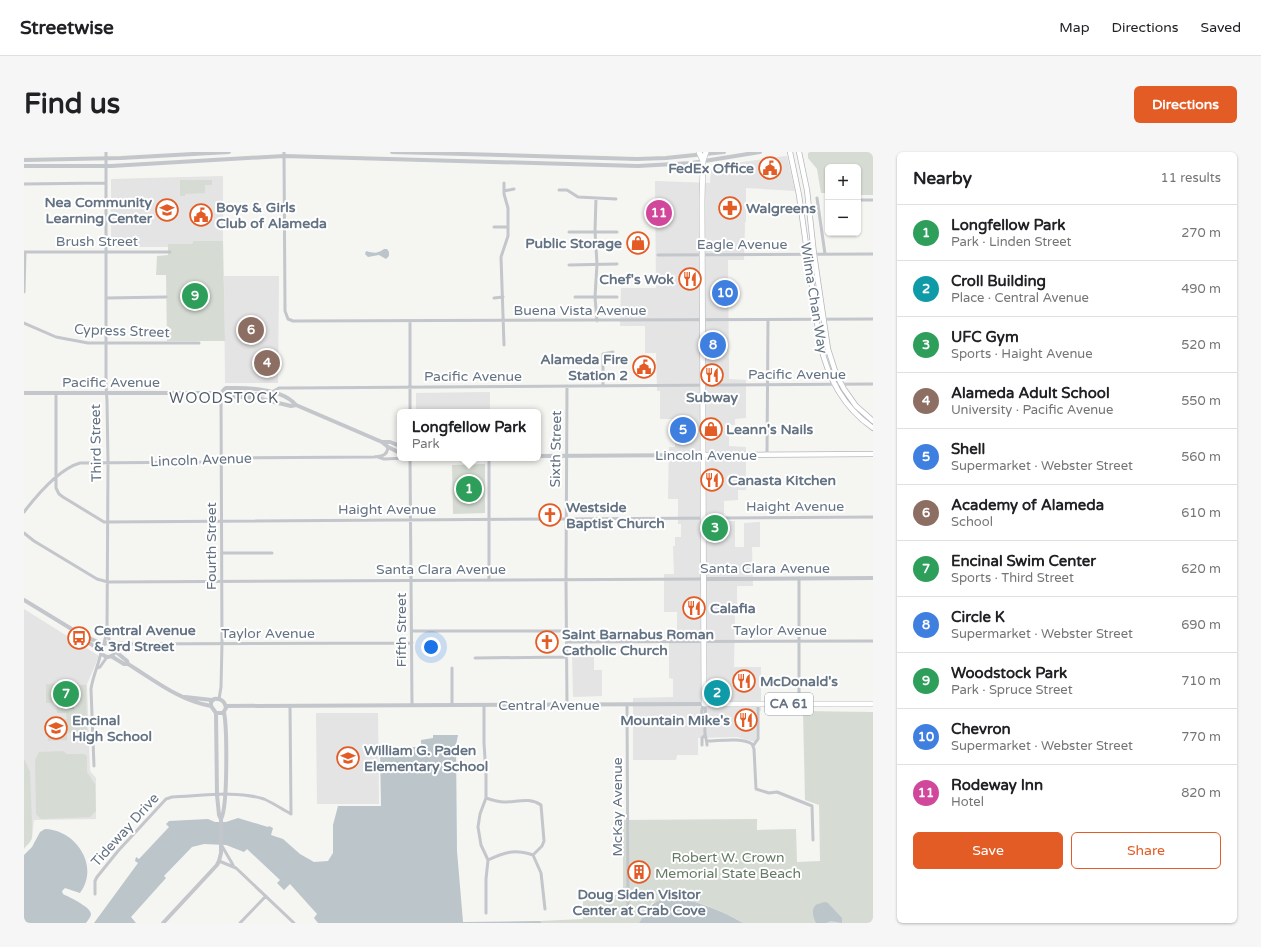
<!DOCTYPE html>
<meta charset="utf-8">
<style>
:root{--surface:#fff;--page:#f6f6f6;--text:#202124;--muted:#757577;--line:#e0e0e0;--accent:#e35c25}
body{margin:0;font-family:"Varela Round",sans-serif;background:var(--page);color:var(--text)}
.controls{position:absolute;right:12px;top:12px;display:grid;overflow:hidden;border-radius:6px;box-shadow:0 1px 3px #0004}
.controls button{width:36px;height:36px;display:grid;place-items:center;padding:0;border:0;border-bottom:1px solid var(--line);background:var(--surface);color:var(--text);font:20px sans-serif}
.you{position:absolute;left:407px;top:495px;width:14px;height:14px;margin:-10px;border:3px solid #fff;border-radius:50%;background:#1a73e8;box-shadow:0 0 0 6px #1a73e833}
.badge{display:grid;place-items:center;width:26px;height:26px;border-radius:50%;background:var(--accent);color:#fff;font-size:13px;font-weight:700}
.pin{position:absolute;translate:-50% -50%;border:2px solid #fff;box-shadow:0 1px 4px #0006}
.popup{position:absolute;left:373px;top:257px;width:144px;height:52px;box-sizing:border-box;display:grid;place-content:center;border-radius:6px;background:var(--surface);filter:drop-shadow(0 1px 3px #0005);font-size:13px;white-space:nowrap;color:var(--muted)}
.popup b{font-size:15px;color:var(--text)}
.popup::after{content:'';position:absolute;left:50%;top:100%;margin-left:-8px;border:8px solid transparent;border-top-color:var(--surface)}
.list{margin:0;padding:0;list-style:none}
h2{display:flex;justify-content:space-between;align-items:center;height:52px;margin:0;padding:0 16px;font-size:17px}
h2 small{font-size:13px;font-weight:400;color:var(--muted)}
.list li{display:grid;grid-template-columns:26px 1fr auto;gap:12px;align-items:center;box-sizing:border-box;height:56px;padding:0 16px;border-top:1px solid var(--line)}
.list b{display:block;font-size:15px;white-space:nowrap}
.list p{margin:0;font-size:13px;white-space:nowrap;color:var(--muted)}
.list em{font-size:13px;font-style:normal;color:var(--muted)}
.actions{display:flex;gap:8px;padding:12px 16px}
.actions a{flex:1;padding:9px 0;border:1px solid var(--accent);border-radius:6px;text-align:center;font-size:14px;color:var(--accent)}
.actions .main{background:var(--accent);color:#fff}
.map{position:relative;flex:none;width:849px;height:771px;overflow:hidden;border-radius:6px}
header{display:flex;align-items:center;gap:24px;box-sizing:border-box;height:56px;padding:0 20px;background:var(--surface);border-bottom:1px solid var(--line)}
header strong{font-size:19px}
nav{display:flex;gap:22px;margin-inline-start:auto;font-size:14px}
.intro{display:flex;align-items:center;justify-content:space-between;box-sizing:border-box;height:96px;padding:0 24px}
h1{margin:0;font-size:28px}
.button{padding:10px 18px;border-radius:6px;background:var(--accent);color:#fff;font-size:14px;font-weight:700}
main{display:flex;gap:24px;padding:0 24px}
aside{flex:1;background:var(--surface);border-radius:6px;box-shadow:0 1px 3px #0004}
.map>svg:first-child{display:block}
</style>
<header>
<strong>Streetwise</strong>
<nav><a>Map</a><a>Directions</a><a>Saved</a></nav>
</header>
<div class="intro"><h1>Find us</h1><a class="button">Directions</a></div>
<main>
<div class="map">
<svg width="849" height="771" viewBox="0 0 849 771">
<rect width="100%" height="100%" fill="#f5f5f2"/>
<path fill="#e3e4e3" d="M761 4H763L771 39 722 36V70H721L720 108H704L705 227 722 228V266L711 267V273H707V277H705V294L722 295V338H714V348L700 349V369H711V395H720V371L736 370V395H728L729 434H713V458L711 459 710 515H737V559H732V588L731 590 713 585 674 586V603H653L652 608H609V546L649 545V527L645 526V485H653V460H640V422H650L649 394H651V385H657V372H654V347H644L645 295H651V267H636V239H633L632 201H621V174H596L597 136H632L631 29 686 31 687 19 689 16 697 13Z
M199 24V89H169L168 92H144V95H90L87 92V27Z
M200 124H255L254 231H201Z
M466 240V260H392V241Z
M0 457 75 504 63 532 66 619 72 626V667L10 668 8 687 0 697Z
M570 495V518H578V544L549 545 548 496Z
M292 561H354L355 652H293Z"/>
<path fill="#d6dcd3" d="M786 0H849V43H834V15H804V41H797L793 17 784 6V1Z
M156 28H188V33H181V41L161 42V44H156Z
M169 89H199L201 189H143L142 123H132L133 104 144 103V92H168Z
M461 312V361L429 362 428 313Z
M54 531V533H62L63 580 43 581V588L24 589 23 568 43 567 42 561H33L32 551H22V532Z
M779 559 849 560V771H719C703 761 675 749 657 747 648 746 637 750 628 751L615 771H518L516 769 559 767V743H599V668L733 667V678L772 677 773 710 796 709 795 653 781 648Z
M39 599 43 602H60L63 604V620L71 632 72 659 66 665 17 667 12 662 11 608 15 600Z
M0 607 6 619 8 672V685L6 690 0 696Z"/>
<path fill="#bbc5ca" d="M360 97H363L365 100V104L362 107 355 103 344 105 341 102 342 99C350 101 353 102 360 97Z
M38 544H49L50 557H38Z
M409 583H434L432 593 433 699 439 770 516 769 518 771H294L290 766 293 762 266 732 260 738 253 731 256 728 223 697 220 700 202 693 180 692 168 695 140 724 142 726 107 765 112 771H70L114 711 111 709 112 705 115 707 145 675 142 672 145 669 184 667 191 670H202L214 666 244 675 245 674 249 676 247 683 259 687 276 702 290 710 304 709 309 701V673L314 654H357L356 600 381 598 383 594H387V595H397V588L409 586Z
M21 677C52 678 76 714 56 741L41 736 38 739 39 742C45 745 67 755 67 762 67 765 64 768 62 771H0V703L8 695 16 680Z
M655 746C678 751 699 759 719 771H615C630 749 628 748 655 746Z
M801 750 804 751 818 766V771L807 769 802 771H792C789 765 786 755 794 752 796 751 799 751 801 750Z"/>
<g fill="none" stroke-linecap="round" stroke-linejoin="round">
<g stroke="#b3b8bd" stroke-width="6">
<path id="secondary" d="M766 0 775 43 796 191C804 226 819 255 849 276
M775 0 783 38 790 102 804 197 812 222 820 237 832 254 849 269
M679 303 849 302"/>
</g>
<g stroke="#b4b8bc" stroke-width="6">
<path id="primary" d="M675 0 679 9
M682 0 679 9 678 49 680 552H849"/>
</g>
<path stroke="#c3c6ca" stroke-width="3" d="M82 0V233L83 249 84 310 83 480 86 491
M260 0 261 159 264 167 269 169 849 167
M0 32 81 31
M535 38H543L554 45 592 47
M480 39 490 37
M572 46 571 79 573 112 571 145 573 169
M793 46 801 102
M834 48H849
M470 75H484
M545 80H593
M0 100H146
M634 103 849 102
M545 113 593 112
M0 140 1 100
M551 145H593
M82 146 142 145
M470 146 479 145
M386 170V260
M0 171 32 185 64 191H175
M480 193 477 105 484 84V56L480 42V31
M543 234 542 428 543 553
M579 234V202L589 200
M248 240 255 236H266L849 232
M32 241V336L35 342 39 345 80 370 849 365
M743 303 744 168
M354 305 360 307 383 306
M386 306 388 553
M465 306V428
M0 360C13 343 35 317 56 311L193 310 203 306 350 305C358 304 363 304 364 295
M0 381 10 389 73 427 84 430 680 427
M198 401H248
M775 426V552
M388 479H543
M543 490 849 489
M80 491 83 480
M89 492 98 491 101 492 388 491
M91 497 101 492
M451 506 543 505
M73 516 76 515 83 505
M428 516V553
M195 547 197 535 198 492 197 241
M680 552C684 562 680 570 681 581 681 585 683 588 683 593
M680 552C678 557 676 561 680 566
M460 553V591L462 622V646L456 662 454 675 457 693 464 708 462 727V761
M603 553 604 757
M683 589C696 589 717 585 728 592L730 597 732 637 745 641 753 640 788 654 789 688
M678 593V586L681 583
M729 594 734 587V552
M70 614 67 537C69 524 74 514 77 501
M462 646C468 648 474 650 480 650 494 650 505 645 517 653L520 689 518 694 509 703
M198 694 209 713
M464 708C481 700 490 697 509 703L517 721 521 757
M195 709 212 716 270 771
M71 742V729L73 725 94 699 142 647 148 645C176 644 212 638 240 647 249 651 258 657 267 662L266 554
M216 771 242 744"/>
<path stroke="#c3c6ca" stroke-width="4" d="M368 0 613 7 642 6 700 0
M0 8 97 6 205 0
M0 14H87L260 4 614 14 668 11 736 0
M0 241H213C223 241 238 245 248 240
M197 241C199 239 200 237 202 236 204 236 209 236 212 236 231 236 259 238 272 253L358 290 364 295 376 301
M197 241 201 244 233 246 267 254 272 253
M358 290H366L376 294
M514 304 679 303
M391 306H416
M680 427 849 426
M0 448 46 476 59 485 61 488 76 498
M59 485H63L78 492
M77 498a7 7 0 1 1 14 0a7 7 0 1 1-14 0Z
M91 499 103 509 104 512C130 528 156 549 187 554
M87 504 100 512H104
M161 545 188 548
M190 547C197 546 201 550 202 556L199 561H192L187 554V550Z
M202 554 680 552
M192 561 193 643 195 663 197 667
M139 771 193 713 195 709 197 701V667C204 655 203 576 200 560"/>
<use href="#secondary" stroke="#fff" stroke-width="4.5"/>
<use href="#primary" stroke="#fff" stroke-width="5"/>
</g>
<defs>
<g id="civic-ring" transform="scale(1.15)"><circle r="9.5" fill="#fff" stroke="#e35c25" stroke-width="1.5"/><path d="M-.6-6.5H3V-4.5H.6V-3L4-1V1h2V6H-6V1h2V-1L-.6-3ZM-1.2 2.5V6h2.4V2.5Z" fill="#e35c25"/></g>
<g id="pharmacy-ring" transform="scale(1.15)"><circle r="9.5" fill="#fff" stroke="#e35c25" stroke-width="1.5"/><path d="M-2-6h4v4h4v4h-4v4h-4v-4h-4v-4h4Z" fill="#e35c25"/></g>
<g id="school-ring" transform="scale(1.15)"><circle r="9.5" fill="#fff" stroke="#e35c25" stroke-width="1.5"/><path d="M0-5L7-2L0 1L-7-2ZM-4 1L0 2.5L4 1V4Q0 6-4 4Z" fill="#e35c25"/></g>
<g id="shop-ring" transform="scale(1.15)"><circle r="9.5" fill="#fff" stroke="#e35c25" stroke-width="1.5"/><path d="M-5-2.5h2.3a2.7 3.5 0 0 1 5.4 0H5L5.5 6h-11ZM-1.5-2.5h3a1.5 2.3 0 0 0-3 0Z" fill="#e35c25"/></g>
<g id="restaurant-ring" transform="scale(1.15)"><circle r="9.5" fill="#fff" stroke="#e35c25" stroke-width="1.5"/><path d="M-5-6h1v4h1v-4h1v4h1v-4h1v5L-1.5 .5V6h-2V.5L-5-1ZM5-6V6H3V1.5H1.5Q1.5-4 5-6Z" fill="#e35c25"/></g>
<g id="church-ring" transform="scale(1.15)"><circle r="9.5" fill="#fff" stroke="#e35c25" stroke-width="1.5"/><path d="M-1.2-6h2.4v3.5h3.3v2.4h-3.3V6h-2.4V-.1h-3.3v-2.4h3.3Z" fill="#e35c25"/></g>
<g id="bus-ring" transform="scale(1.15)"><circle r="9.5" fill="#fff" stroke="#e35c25" stroke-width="1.5"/><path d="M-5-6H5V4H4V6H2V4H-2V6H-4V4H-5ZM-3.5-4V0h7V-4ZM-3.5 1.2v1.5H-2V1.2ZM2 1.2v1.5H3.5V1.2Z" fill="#e35c25"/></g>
<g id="building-ring" transform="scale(1.15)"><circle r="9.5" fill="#fff" stroke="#e35c25" stroke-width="1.5"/><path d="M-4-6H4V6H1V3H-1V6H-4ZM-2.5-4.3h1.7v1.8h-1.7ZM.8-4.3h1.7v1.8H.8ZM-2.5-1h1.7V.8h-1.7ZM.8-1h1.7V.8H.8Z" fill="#e35c25"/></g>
</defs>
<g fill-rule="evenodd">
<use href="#civic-ring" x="746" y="16"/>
<use href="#pharmacy-ring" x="706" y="56"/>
<use href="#school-ring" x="143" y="58"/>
<use href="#civic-ring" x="177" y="63"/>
<use href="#shop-ring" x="614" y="91"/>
<use href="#restaurant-ring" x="666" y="127"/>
<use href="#civic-ring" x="620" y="215"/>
<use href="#restaurant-ring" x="688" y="223"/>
<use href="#shop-ring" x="687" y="277"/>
<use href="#restaurant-ring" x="688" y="328"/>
<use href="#church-ring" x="526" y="363"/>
<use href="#restaurant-ring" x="670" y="456"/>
<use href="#bus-ring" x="55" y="486"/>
<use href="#church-ring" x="523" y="490"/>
<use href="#restaurant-ring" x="720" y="529"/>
<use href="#restaurant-ring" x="722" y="568"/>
<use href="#school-ring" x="32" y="576"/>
<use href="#school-ring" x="324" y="606"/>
<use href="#building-ring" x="615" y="720"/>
</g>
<g text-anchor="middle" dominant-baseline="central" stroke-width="4" stroke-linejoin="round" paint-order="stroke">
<rect fill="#fff" stroke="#929da8" stroke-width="1" x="741" y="541" width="48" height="22" rx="3"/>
<g font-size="13" font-weight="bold" fill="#647383">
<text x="765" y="552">CA 61</text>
</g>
<g font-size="14" font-weight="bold" fill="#647383" stroke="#fff" text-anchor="start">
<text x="730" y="16" text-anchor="end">FedEx Office</text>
<text x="128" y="50" text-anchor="end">Nea Community<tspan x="128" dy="16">Learning Center</tspan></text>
<text x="192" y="55">Boys &amp; Girls<tspan x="192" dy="16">Club of Alameda</tspan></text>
<text x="722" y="56">Walgreens</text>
<text x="598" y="91" text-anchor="end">Public Storage</text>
<text x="650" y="127" text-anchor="end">Chef's Wok</text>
<text x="604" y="207" text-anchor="end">Alameda Fire<tspan x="604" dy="16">Station 2</tspan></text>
<text x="688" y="245" text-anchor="middle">Subway</text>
<text x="702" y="277">Leann's Nails</text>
<text x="704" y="328">Canasta Kitchen</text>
<text x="542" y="355">Westside<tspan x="542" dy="16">Baptist Church</tspan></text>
<text x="686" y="456">Calafia</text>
<text x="70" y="478">Central Avenue<tspan x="70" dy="16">&amp; 3rd Street</tspan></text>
<text x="538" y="482">Saint Barnabus Roman<tspan x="538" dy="16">Catholic Church</tspan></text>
<text x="736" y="529">McDonald's</text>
<text x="48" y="568">Encinal<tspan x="48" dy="16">High School</tspan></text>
<text x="706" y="568" text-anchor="end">Mountain Mike's</text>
<text x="340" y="598">William G. Paden<tspan x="340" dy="16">Elementary School</tspan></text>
<text x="615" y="742" text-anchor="middle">Doug Siden Visitor<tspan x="615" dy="16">Center at Crab Cove</tspan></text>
</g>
<g font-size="14" fill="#647383" stroke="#fff">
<text x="73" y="89">Brush Street</text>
<text x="718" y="92">Eagle Avenue</text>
<text transform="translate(790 146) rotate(81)">Wilma Chan Way</text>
<text x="556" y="158">Buena Vista Avenue</text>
<text transform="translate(98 179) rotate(2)">Cypress Street</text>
<text x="773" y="222">Pacific Avenue</text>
<text x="449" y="224">Pacific Avenue</text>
<text x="87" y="230">Pacific Avenue</text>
<text transform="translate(72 291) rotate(-91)">Third Street</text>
<text transform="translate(532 297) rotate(-89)">Sixth Street</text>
<text x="682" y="303">Lincoln Avenue</text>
<text transform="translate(177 308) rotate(-2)">Lincoln Avenue</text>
<text x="771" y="354">Haight Avenue</text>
<text x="363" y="357">Haight Avenue</text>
<text transform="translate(187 394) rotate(-90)">Fourth Street</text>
<text x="741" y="416">Santa Clara Avenue</text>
<text x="417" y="417">Santa Clara Avenue</text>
<text transform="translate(377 478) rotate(-90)">Fifth Street</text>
<text x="756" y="478">Taylor Avenue</text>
<text x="244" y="481">Taylor Avenue</text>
<text x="525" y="553">Central Avenue</text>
<text transform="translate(593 655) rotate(-90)">McKay Avenue</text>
<text transform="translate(101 678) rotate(-48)">Tideway Drive</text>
</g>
<g font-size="14" fill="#667a63" stroke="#fff">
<text x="704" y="705">Robert W. Crown<tspan x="704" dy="16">Memorial State Beach</tspan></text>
</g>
<g font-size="15" letter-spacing="1" fill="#525d68" stroke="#fff">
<text x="200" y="246">WOODSTOCK</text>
</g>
</g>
</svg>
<div class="controls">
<button>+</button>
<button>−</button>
</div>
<div class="you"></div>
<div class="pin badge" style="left:445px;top:337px;background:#2e9e5b">1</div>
<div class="popup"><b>Longfellow Park</b>Park</div>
<div class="pin badge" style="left:693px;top:541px;background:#0f9aa8">2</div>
<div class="pin badge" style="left:691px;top:376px;background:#2e9e5b">3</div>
<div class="pin badge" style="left:243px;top:211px;background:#8d6e63">4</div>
<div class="pin badge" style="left:659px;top:278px;background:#3f7fe0">5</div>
<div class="pin badge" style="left:227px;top:178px;background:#8d6e63">6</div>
<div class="pin badge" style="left:42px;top:542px;background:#2e9e5b">7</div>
<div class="pin badge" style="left:689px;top:193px;background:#3f7fe0">8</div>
<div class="pin badge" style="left:171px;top:144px;background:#2e9e5b">9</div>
<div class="pin badge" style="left:701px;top:141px;background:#3f7fe0">10</div>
<div class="pin badge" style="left:635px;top:61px;background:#d1479c">11</div>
</div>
<aside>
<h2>Nearby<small>11 results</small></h2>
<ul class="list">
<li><span class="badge" style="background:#2e9e5b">1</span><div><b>Longfellow Park</b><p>Park · Linden Street</p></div><em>270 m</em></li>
<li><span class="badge" style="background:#0f9aa8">2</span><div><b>Croll Building</b><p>Place · Central Avenue</p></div><em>490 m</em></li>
<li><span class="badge" style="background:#2e9e5b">3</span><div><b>UFC Gym</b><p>Sports · Haight Avenue</p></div><em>520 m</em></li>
<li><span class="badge" style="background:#8d6e63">4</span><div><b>Alameda Adult School</b><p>University · Pacific Avenue</p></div><em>550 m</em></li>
<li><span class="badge" style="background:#3f7fe0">5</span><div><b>Shell</b><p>Supermarket · Webster Street</p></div><em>560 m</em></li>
<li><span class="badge" style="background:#8d6e63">6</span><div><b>Academy of Alameda</b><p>School</p></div><em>610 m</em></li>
<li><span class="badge" style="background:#2e9e5b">7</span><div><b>Encinal Swim Center</b><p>Sports · Third Street</p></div><em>620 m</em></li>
<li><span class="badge" style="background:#3f7fe0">8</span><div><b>Circle K</b><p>Supermarket · Webster Street</p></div><em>690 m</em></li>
<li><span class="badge" style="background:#2e9e5b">9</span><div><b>Woodstock Park</b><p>Park · Spruce Street</p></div><em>710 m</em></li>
<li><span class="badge" style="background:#3f7fe0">10</span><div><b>Chevron</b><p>Supermarket · Webster Street</p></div><em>770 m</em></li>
<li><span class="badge" style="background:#d1479c">11</span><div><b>Rodeway Inn</b><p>Hotel</p></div><em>820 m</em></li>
</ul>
<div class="actions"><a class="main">Save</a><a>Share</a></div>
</aside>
</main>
